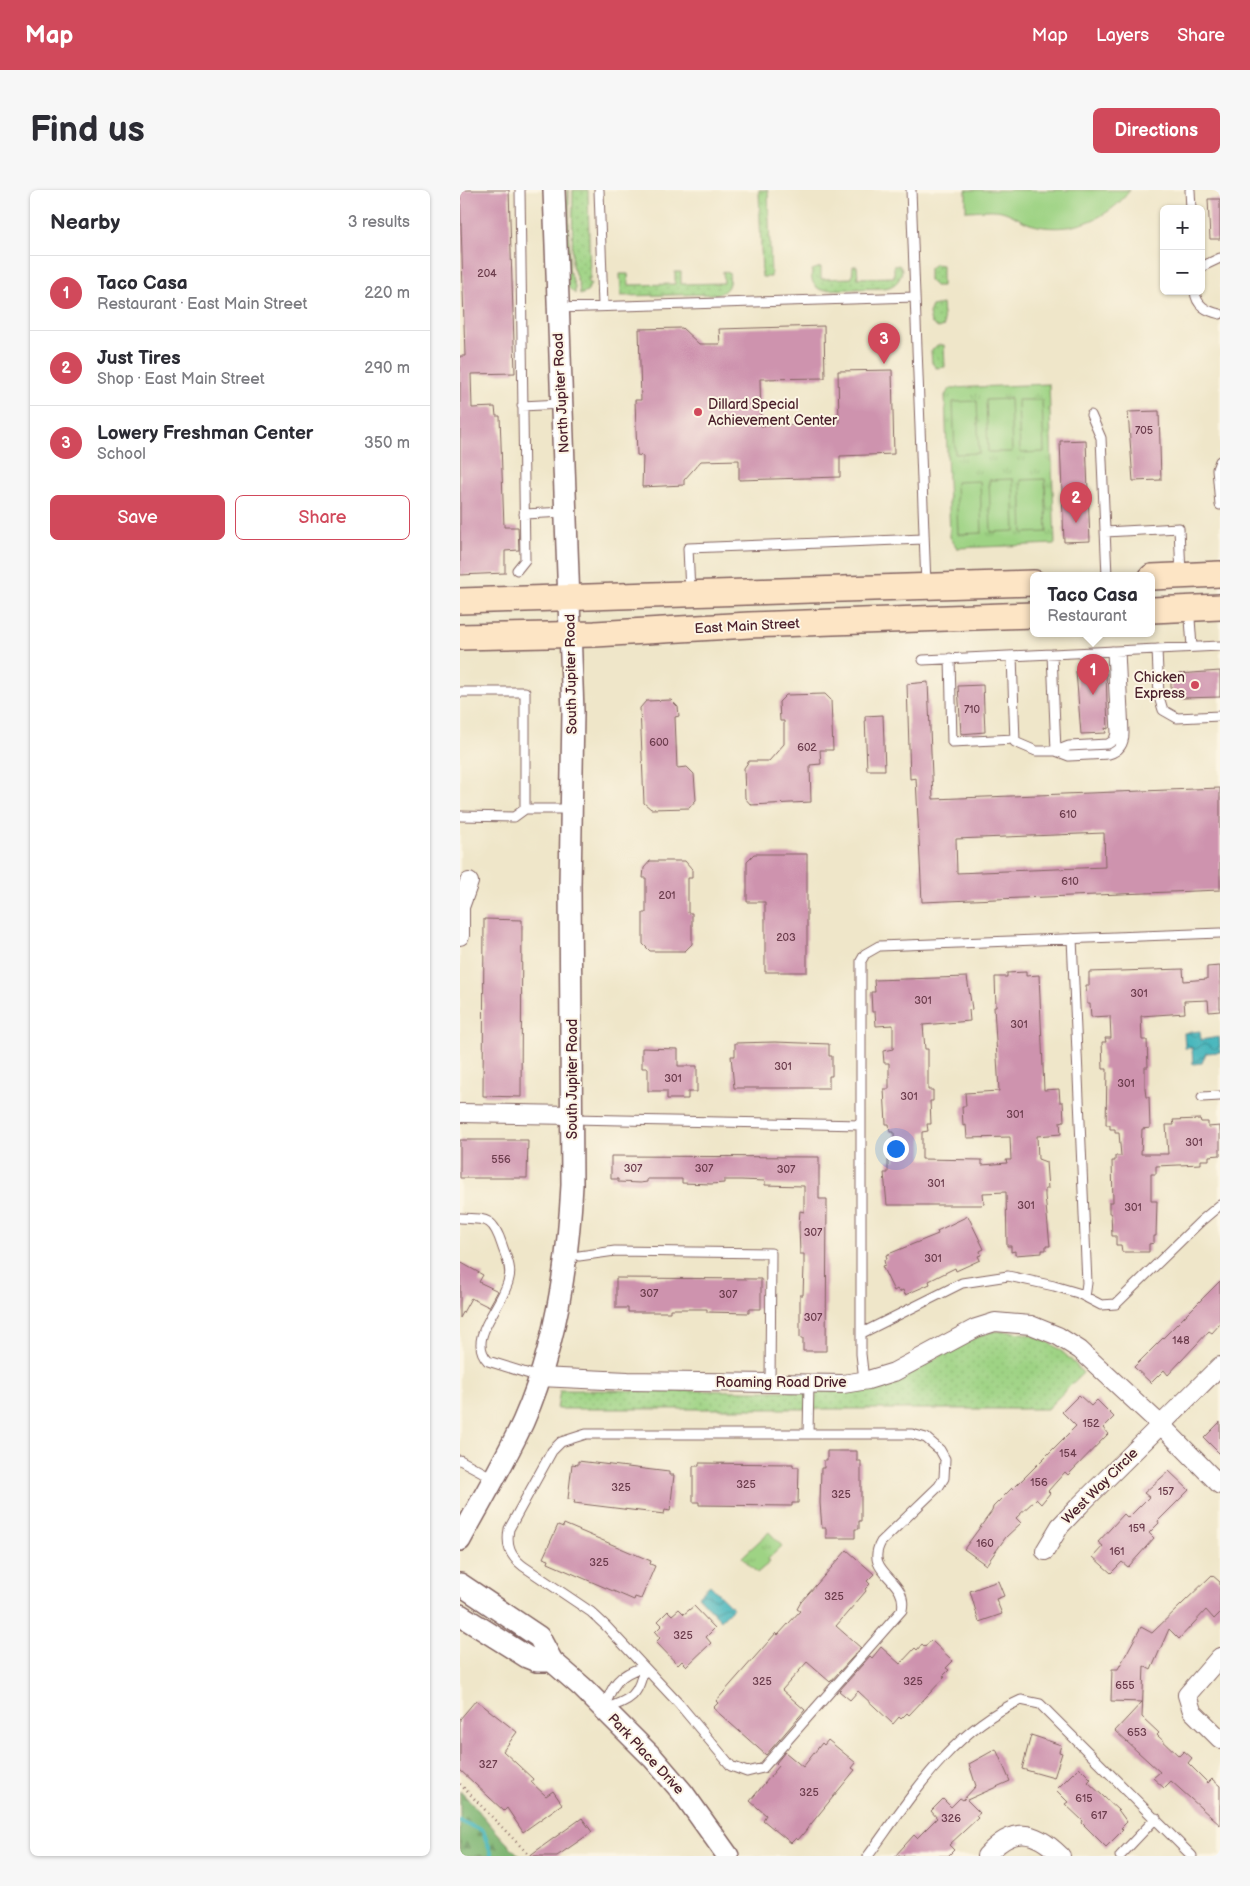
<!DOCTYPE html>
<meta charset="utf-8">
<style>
:root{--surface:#fff;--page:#f7f7f7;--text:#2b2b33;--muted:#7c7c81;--line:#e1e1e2;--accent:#d1495b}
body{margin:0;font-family:"Balsamiq Sans",sans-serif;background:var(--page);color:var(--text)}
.controls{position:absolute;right:15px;top:15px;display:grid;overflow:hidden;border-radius:8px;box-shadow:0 1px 4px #0004}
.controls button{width:45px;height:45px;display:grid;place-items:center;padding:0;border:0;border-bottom:1px solid var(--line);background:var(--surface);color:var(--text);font:25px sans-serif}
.you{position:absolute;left:435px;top:958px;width:18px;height:18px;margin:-12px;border:4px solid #fff;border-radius:50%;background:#1a73e8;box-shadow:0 0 0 8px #1a73e833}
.badge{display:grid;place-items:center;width:32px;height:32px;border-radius:50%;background:var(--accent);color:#fff;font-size:16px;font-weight:700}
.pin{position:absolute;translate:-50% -41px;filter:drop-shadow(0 1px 2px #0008)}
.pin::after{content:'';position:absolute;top:26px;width:18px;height:15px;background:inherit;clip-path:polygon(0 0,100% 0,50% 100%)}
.popup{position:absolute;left:570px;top:382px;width:125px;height:65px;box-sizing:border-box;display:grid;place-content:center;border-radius:8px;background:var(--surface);filter:drop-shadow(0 1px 4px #0005);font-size:16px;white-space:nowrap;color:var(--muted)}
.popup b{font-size:19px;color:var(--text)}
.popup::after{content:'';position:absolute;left:50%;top:100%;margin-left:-10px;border:10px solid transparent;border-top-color:var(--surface)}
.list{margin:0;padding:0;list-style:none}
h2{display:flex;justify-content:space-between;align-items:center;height:65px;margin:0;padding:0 20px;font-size:21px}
h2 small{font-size:16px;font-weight:400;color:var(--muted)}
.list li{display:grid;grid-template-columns:32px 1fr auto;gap:15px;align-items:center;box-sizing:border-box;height:75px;padding:0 20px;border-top:1px solid var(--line)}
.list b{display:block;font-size:19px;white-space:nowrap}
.list p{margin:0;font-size:16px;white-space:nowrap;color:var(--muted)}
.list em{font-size:16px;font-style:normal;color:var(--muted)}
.actions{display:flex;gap:10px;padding:15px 20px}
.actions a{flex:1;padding:11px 0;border:1px solid var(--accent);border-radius:8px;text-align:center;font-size:18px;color:var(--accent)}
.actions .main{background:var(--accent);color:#fff}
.map{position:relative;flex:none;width:760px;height:1666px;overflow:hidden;border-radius:8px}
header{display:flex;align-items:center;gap:30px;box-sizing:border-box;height:70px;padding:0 25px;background:var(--accent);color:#fff}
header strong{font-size:24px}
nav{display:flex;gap:28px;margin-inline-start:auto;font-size:18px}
.intro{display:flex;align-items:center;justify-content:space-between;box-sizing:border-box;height:120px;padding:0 30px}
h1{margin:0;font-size:35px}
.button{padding:12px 22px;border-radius:8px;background:var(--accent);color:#fff;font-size:18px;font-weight:700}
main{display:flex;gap:30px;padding:0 30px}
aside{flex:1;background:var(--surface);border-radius:8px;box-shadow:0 1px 4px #0004}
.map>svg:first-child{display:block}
</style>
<header>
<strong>Map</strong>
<nav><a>Map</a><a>Layers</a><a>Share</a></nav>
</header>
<div class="intro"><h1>Find us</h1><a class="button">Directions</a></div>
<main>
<aside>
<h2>Nearby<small>3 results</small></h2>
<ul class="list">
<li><span class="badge">1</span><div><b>Taco Casa</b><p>Restaurant · East Main Street</p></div><em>220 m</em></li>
<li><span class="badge">2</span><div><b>Just Tires</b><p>Shop · East Main Street</p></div><em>290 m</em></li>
<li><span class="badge">3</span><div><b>Lowery Freshman Center</b><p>School</p></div><em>350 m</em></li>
</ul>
<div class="actions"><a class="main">Save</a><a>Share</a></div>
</aside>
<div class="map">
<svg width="760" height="1666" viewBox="0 0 760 1666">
<defs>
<pattern id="grass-dots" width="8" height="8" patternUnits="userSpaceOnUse" patternTransform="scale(1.25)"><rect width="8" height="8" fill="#9ed384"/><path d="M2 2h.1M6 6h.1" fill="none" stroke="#8ab572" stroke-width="1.8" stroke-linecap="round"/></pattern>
<pattern id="forest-firs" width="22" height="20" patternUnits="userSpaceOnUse" patternTransform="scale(1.25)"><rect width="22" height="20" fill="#7eb572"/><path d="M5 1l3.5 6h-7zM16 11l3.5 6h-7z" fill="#69935e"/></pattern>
<pattern id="park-tufts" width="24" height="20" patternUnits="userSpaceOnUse" patternTransform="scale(1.25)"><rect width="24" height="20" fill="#9ed384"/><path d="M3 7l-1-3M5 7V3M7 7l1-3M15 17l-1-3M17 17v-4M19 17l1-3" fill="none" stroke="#8ab572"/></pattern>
<pattern id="water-waves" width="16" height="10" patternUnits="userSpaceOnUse" patternTransform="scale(1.25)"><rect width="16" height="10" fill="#48b7bd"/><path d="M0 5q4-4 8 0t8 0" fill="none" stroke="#3e949a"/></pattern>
</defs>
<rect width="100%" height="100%" fill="#fcf5e5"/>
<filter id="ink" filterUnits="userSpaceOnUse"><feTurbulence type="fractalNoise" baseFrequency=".02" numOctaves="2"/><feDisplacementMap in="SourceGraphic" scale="10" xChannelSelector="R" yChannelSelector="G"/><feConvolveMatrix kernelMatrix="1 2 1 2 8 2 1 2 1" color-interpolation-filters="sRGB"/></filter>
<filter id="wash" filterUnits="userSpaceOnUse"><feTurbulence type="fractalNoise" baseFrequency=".0096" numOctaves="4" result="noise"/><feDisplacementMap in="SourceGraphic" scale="20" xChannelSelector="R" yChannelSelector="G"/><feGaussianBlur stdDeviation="1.12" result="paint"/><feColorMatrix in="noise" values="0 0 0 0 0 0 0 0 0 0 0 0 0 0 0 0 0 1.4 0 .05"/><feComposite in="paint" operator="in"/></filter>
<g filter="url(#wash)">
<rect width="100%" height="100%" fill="#efe6c9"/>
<path fill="url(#grass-dots)" stroke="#747958" d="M107 0H109V80L115 96V104L108 97 105 41Z
M113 0H128L130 89H128V93H131L127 102 120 105 119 95 112 75Z
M299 0H308L311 87H302Z
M475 74 482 75V96H475L469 90V78Z
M439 75 442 79C441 90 435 97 424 98L361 100C353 96 350 89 352 80L361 77V89L392 88 393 76H397L398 88 434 87V76Z
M263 81 269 83C271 93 268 101 258 104L161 106 160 84H168L169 95 215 94V82H221V94L264 93Z
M482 114 484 136 478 138 471 133 469 123 472 116Z
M484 155 485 177 476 178 472 173 471 161 477 155Z
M533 1141C576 1141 596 1151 623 1183L587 1219H97L100 1200 311 1201 409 1199 433 1193 505 1152Z"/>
<path fill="url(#forest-firs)" stroke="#646a4e" d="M0 1601C21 1622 38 1646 60 1666H0Z"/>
<path fill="url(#park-tufts)" stroke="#747958" d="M589 194 595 354 497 358 490 347 485 205 491 198Z
M309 1342 322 1356 308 1369 310 1372 297 1383 282 1367Z"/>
<path fill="#9ed384" stroke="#747958" d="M506 0H670C648 31 606 45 570 34 561 31 554 25 545 22 535 18 518 21 506 21Z
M550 209 552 262H528L526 210Z
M558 210H582L584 262 560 263Z
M517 211 519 263 495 264 493 212Z
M553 289 555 341 531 342 529 290Z
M585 289 587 342 563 343 561 290Z
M520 291 522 343 498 344 496 292Z"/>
<path fill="url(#water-waves)" stroke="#496b74" d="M740 841 741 850 759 847 760 862 746 863 742 873 733 874 732 858H725L724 843Z
M250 1395 273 1418 261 1430 238 1406Z"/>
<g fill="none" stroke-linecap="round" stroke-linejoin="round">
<path stroke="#48b7bd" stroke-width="4.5" d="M0 1631 23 1641 32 1666"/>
</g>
<g id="blocks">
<path fill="#ce93ae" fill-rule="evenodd" d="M0 0H49L55 183 11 184 12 218 35 217 36 226H40L44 337H58L59 360 45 361V383L0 385V166H5Z
M748 9H760V49H750Z
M364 136 365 188 300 189 301 236 379 233 378 181 432 180 434 264 380 266V287L279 290V270L241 271 224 290V295L182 297 183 266 177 265 175 210H181L179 139 222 138 239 154H260L259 139Z
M699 221 701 290 673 291 668 222Z
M626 250 630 351 604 352 600 251Z
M632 480 633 483H646L648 539 645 538 646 543 621 544 616 481Z
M760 481V507L722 508 715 506 711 499V491L718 484Z
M468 492 473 609 760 598V700L462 712 456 588 450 589 447 494ZM644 643 645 677 497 683 496 649Z
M523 495 525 542 501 544 498 496Z
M365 504 371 510 373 560H360L361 574 350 575 351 612 291 615 285 608 284 578 289 571H309L324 554V531H320L319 512 326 505Z
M211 510 218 517 219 526 215 527 217 578 227 577 234 584 236 610 229 618 191 619 184 613 180 518 186 511Z
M423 525 425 580H407L405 526Z
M294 664H347V782H305V712H287V671Z
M190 671H225L232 679V688H228V723H232V754L225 761H190L183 754V723H186V688H183L184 678Z
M24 729 62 730 61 907 23 906Z
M760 776V821L749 822 748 810 724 811 725 823 681 826 682 850H687L688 877H685V899L686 907H689L690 938 682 939 681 964H708L706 935H714L713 930 740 929 741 932H748V937L760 936V965L749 966V970H741V974L696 976V984H691V1011H697L696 1046H694V1053L689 1054V1062H662L661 1055H656V1046H652L651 1023H649V1012H653L652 971H655V966H661L659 943H655V939H650V935H646L647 879H643L642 852H646L645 848H651L650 826 631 827 630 814H627L626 795H629V782L723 779 724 791 747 789V777Z
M566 782V786L579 785 584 900 599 899 600 912H603L604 931 600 932 601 944 577 946 578 969 586 972 588 999H585V1006L590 1056H586V1060H582V1063L555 1065V1061L551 1062V1056H547L546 1002 523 1003 524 1014 521 1015H427L424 983H428V970H435L434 942H430L429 934H426L424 899H429V873H424L423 861 433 859V835L416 836 415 822H412L411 802H415L414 790 507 787 512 819 509 820 510 831 463 835 465 859H468V900H473V911H470L471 934H467L468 941 462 942V969L522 970V975L547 973 546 970H551L550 947 507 948 506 935 503 936 502 916H506L505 903 539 901 534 817H536L535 787H547V783Z
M315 852 369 854V866H372V886H369V898H274L271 866H275V853Z
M182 858 218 859V876H237V902H228V909H207V901H188V878H182Z
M0 950H68L67 988H0Z
M151 966 359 967V1009H367L366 1161H343V1148H340V1105H343L344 1076V1064H340L339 1035 340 1021 344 1022V996L305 995V991L281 990H264V993L251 994 222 993V989H187V992L180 993 158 992V989H151Z
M508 1026 524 1059 520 1061 521 1065 518 1066 520 1070 496 1081 495 1078 469 1091 470 1094 445 1105 443 1100 439 1102 437 1099 434 1101 422 1076 425 1075 424 1070 427 1069 426 1065 478 1044 477 1041Z
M0 1072 23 1085 19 1092 38 1101 29 1117 11 1108 0 1128Z
M156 1088 301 1089V1119H289V1123L247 1122V1119H210V1122H168V1118H156Z
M760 1091V1134L752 1143 749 1141 708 1185 704 1180 691 1193 674 1177Z
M619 1205 631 1216 637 1210 654 1227 643 1238 648 1244 608 1285 605 1282 588 1301 590 1303 581 1314 576 1309 556 1328 561 1333 546 1347 526 1375 504 1359 532 1321 533 1317 552 1298 553 1299 616 1236 602 1222Z
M760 1232V1264L744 1248Z
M367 1261H397V1271H401V1331H399V1339H395V1348H366V1338H362L360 1313 361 1278H364V1270H367Z
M118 1271 209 1282V1285H214L210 1321 205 1320 204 1324 114 1313 115 1310 108 1309 112 1274 118 1275Z
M239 1273 333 1274V1277H339L338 1313H332V1316L239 1315V1312H233V1276H239Z
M709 1281 729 1300 698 1331 699 1333 689 1343 694 1348 679 1365 668 1377 662 1372 651 1383 633 1367 643 1356 638 1352 664 1324 668 1328 689 1307 684 1303Z
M104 1334 191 1371 190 1374 195 1376 181 1409 175 1407 174 1410 88 1373 89 1370 83 1368 98 1335 103 1337Z
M387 1360 414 1384 407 1391 410 1394 405 1399 406 1401 376 1436 401 1458 370 1492 347 1472 322 1500 345 1520 306 1565 253 1518 258 1513 256 1511 316 1443 318 1445 340 1421 337 1419 341 1412Z
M752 1385 760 1392V1423L754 1429 746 1420 719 1449 709 1439 691 1480 684 1476 682 1527 699 1543 697 1545 719 1566 724 1561 732 1568 728 1573 748 1593 752 1589 760 1596V1635L711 1591 704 1598 693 1588 700 1582 655 1541 682 1512 651 1511 652 1479H658L681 1437 692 1443Z
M538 1391 544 1406 536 1409 542 1424 519 1432 510 1401Z
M234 1416 255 1438 246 1447 251 1453 227 1476 222 1471 218 1475 196 1452 200 1448 195 1442 202 1435 198 1431 208 1421 212 1425 219 1419 224 1424Z
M471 1450 493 1471 486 1478 489 1480 483 1486 485 1487 449 1525 447 1523 441 1529 439 1527 433 1534 398 1501 390 1510 379 1501 410 1466 412 1468 421 1457 440 1474 455 1458 457 1460 462 1454 465 1457Z
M16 1510 57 1542 43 1561 73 1589 71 1592 86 1606 93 1601 102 1614 63 1642 47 1618 44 1621 0 1580V1529Z
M571 1545 601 1555 599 1562 602 1563 594 1588 562 1579Z
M368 1550 396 1573 392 1578 395 1580 338 1650 336 1648 331 1653 303 1630 306 1625 290 1611 319 1576 316 1573 325 1562 343 1577 362 1553 364 1555Z
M536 1559 550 1591 507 1610 520 1623 516 1626 518 1628 489 1655 494 1660 488 1666H435L454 1645 457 1648 477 1628 471 1621 483 1609 491 1617 500 1608 503 1610 516 1596 509 1574Z
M619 1577 631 1589 628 1592 659 1621 667 1632 661 1638 663 1640 646 1657 622 1633 623 1631 605 1614 608 1612 596 1600Z
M122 1628 132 1642 97 1666H69Z"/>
</g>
</g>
<g filter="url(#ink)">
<use href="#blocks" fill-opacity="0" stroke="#846562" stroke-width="1"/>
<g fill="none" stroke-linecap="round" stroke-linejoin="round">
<g stroke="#846562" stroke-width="11">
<path id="service" d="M139 0 143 116
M451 0 466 395
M730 0 731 19
M741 77 760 68
M735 101C736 116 747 121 760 124
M97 118 455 107
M62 216 101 214
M631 225 641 248 647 386
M760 271 757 279 760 315
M64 324 106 322
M645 342 719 338 721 385
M57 380 65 370 60 0
M230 402 228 358 464 349
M724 421 730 429 732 457
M697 459 699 507 703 520 717 528 760 526
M592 464 596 561
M552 466 555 552 576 561H596L609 556 648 554 654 550 656 543 652 461
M490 468 492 552 555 549
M463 470 760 456
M0 502H65V619
M596 561 609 566 649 564C659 561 664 554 664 543L660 461
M0 626 54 627 65 619H112
M612 748 627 1093 625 1107
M742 907 760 906
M112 929 401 935
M0 1028C27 1029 33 1027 42 1055 45 1065 52 1077 49 1088 45 1114 5 1148 28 1171L79 1187
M119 1066 155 1061 311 1063 310 1193
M402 1143 502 1093 548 1086 594 1096 618 1103 641 1115 656 1114 741 1031 760 1015
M404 1190 401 1164V771L405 764 419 756 760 743
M126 1244H452L466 1248 480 1260 485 1269 484 1288 479 1296 421 1352C403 1384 449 1388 442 1420L303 1578 287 1582 271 1576 220 1515 146 1436 131 1422 63 1376C50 1366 46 1356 49 1339L92 1261 101 1252Z
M348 1244 349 1193
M0 1270 35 1289
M184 1477C179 1506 171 1510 144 1519 152 1495 158 1484 184 1477Z
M408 1666C451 1607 491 1541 561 1510L580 1514 732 1666
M660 1666 696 1628"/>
</g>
<g stroke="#846562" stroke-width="20">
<path id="minor" d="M0 746V717L9 692
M0 923 112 925
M79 1187 168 1191 383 1194 408 1190 434 1182 516 1138 535 1132 571 1135 598 1146 620 1160 701 1235 760 1295
M585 1361 600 1336 620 1315 760 1176
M760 1467 727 1505 732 1521 760 1549
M526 1666C553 1636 574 1639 601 1666"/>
</g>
<g stroke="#846562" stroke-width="24">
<path id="tertiary" d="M0 1350C21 1311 44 1273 63 1232 95 1160 108 1074 112 995L110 696 113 522 94 0
M0 1394 79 1447 92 1471 122 1497 193 1568 223 1603 268 1666
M0 1425 67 1467 77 1471H92"/>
</g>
<g stroke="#846562" stroke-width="28">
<path id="secondary" d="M692 387 760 384
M0 411 574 393
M692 420 760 417
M0 447 135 444 289 435 574 425"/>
</g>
<path stroke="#846562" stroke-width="2.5" stroke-dasharray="1 4" stroke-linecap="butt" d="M0 1594 70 1666"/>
<use href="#service" stroke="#fff" stroke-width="9"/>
<use href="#minor" stroke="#fff" stroke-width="18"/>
<use href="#tertiary" stroke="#fff" stroke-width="21"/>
<use href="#secondary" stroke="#fde5c5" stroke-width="25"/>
</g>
</g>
<g fill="#d1495b" stroke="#fcf5e5" stroke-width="2">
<circle cx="238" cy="222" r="5"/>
<circle cx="735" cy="495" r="5"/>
</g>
<g text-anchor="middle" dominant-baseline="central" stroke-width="4" stroke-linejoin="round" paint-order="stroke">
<g font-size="11" fill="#6b3c4c">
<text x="27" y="83">204</text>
<text x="684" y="240">705</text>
<text x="512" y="519">710</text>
<text x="199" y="552">600</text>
<text x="347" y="557">602</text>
<text x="608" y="624">610</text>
<text x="610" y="691">610</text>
<text x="207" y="705">201</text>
<text x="326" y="747">203</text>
<text x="679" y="803">301</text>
<text x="463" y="810">301</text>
<text x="559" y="834">301</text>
<text x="323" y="876">301</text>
<text x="213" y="888">301</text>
<text x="666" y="893">301</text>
<text x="449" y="906">301</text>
<text x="555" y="924">301</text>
<text x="734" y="952">301</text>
<text x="41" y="969">556</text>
<text x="173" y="978">307</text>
<text x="244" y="978">307</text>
<text x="326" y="979">307</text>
<text x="476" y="993">301</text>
<text x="566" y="1015">301</text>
<text x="673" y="1017">301</text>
<text x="353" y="1042">307</text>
<text x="473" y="1068">301</text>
<text x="189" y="1103">307</text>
<text x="268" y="1104">307</text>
<text x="353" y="1127">307</text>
<text x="721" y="1150">148</text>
<text x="631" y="1233">152</text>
<text x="608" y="1263">154</text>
<text x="579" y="1292">156</text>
<text x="286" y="1294">325</text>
<text x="161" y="1297">325</text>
<text x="706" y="1301">157</text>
<text x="381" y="1304">325</text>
<text x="677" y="1338">159</text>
<text x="525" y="1353">160</text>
<text x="657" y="1361">161</text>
<text x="139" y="1372">325</text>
<text x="374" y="1406">325</text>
<text x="223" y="1445">325</text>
<text x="302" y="1491">325</text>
<text x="453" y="1491">325</text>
<text x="665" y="1495">655</text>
<text x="677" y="1542">653</text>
<text x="28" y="1574">327</text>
<text x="349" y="1602">325</text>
<text x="624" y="1608">615</text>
<text x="639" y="1625">617</text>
<text x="491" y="1628">326</text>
</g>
<g font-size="14" fill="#4a1f2b" stroke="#fcf5e5">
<text transform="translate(101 203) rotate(-93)">North Jupiter Road</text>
<text transform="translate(287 436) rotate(-3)">East Main Street</text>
<text transform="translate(111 484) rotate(-91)">South Jupiter Road</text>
<text transform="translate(112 889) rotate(-90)">South Jupiter Road</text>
<text x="321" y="1192">Roaming Road Drive</text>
<text transform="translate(640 1296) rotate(-45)">West Way Circle</text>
<text transform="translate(186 1564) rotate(47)">Park Place Drive</text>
</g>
<g font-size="14" fill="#4a1f2b" stroke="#fcf5e5" text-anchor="start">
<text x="248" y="214">Dillard Special<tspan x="248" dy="16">Achievement Center</tspan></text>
<text x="725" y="487" text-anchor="end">Chicken<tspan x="725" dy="16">Express</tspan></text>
</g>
</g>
</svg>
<div class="controls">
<button>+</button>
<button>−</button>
</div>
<div class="you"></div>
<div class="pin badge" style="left:633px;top:505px">1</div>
<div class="popup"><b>Taco Casa</b>Restaurant</div>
<div class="pin badge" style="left:616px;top:333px">2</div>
<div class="pin badge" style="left:424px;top:174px">3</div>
</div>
</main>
